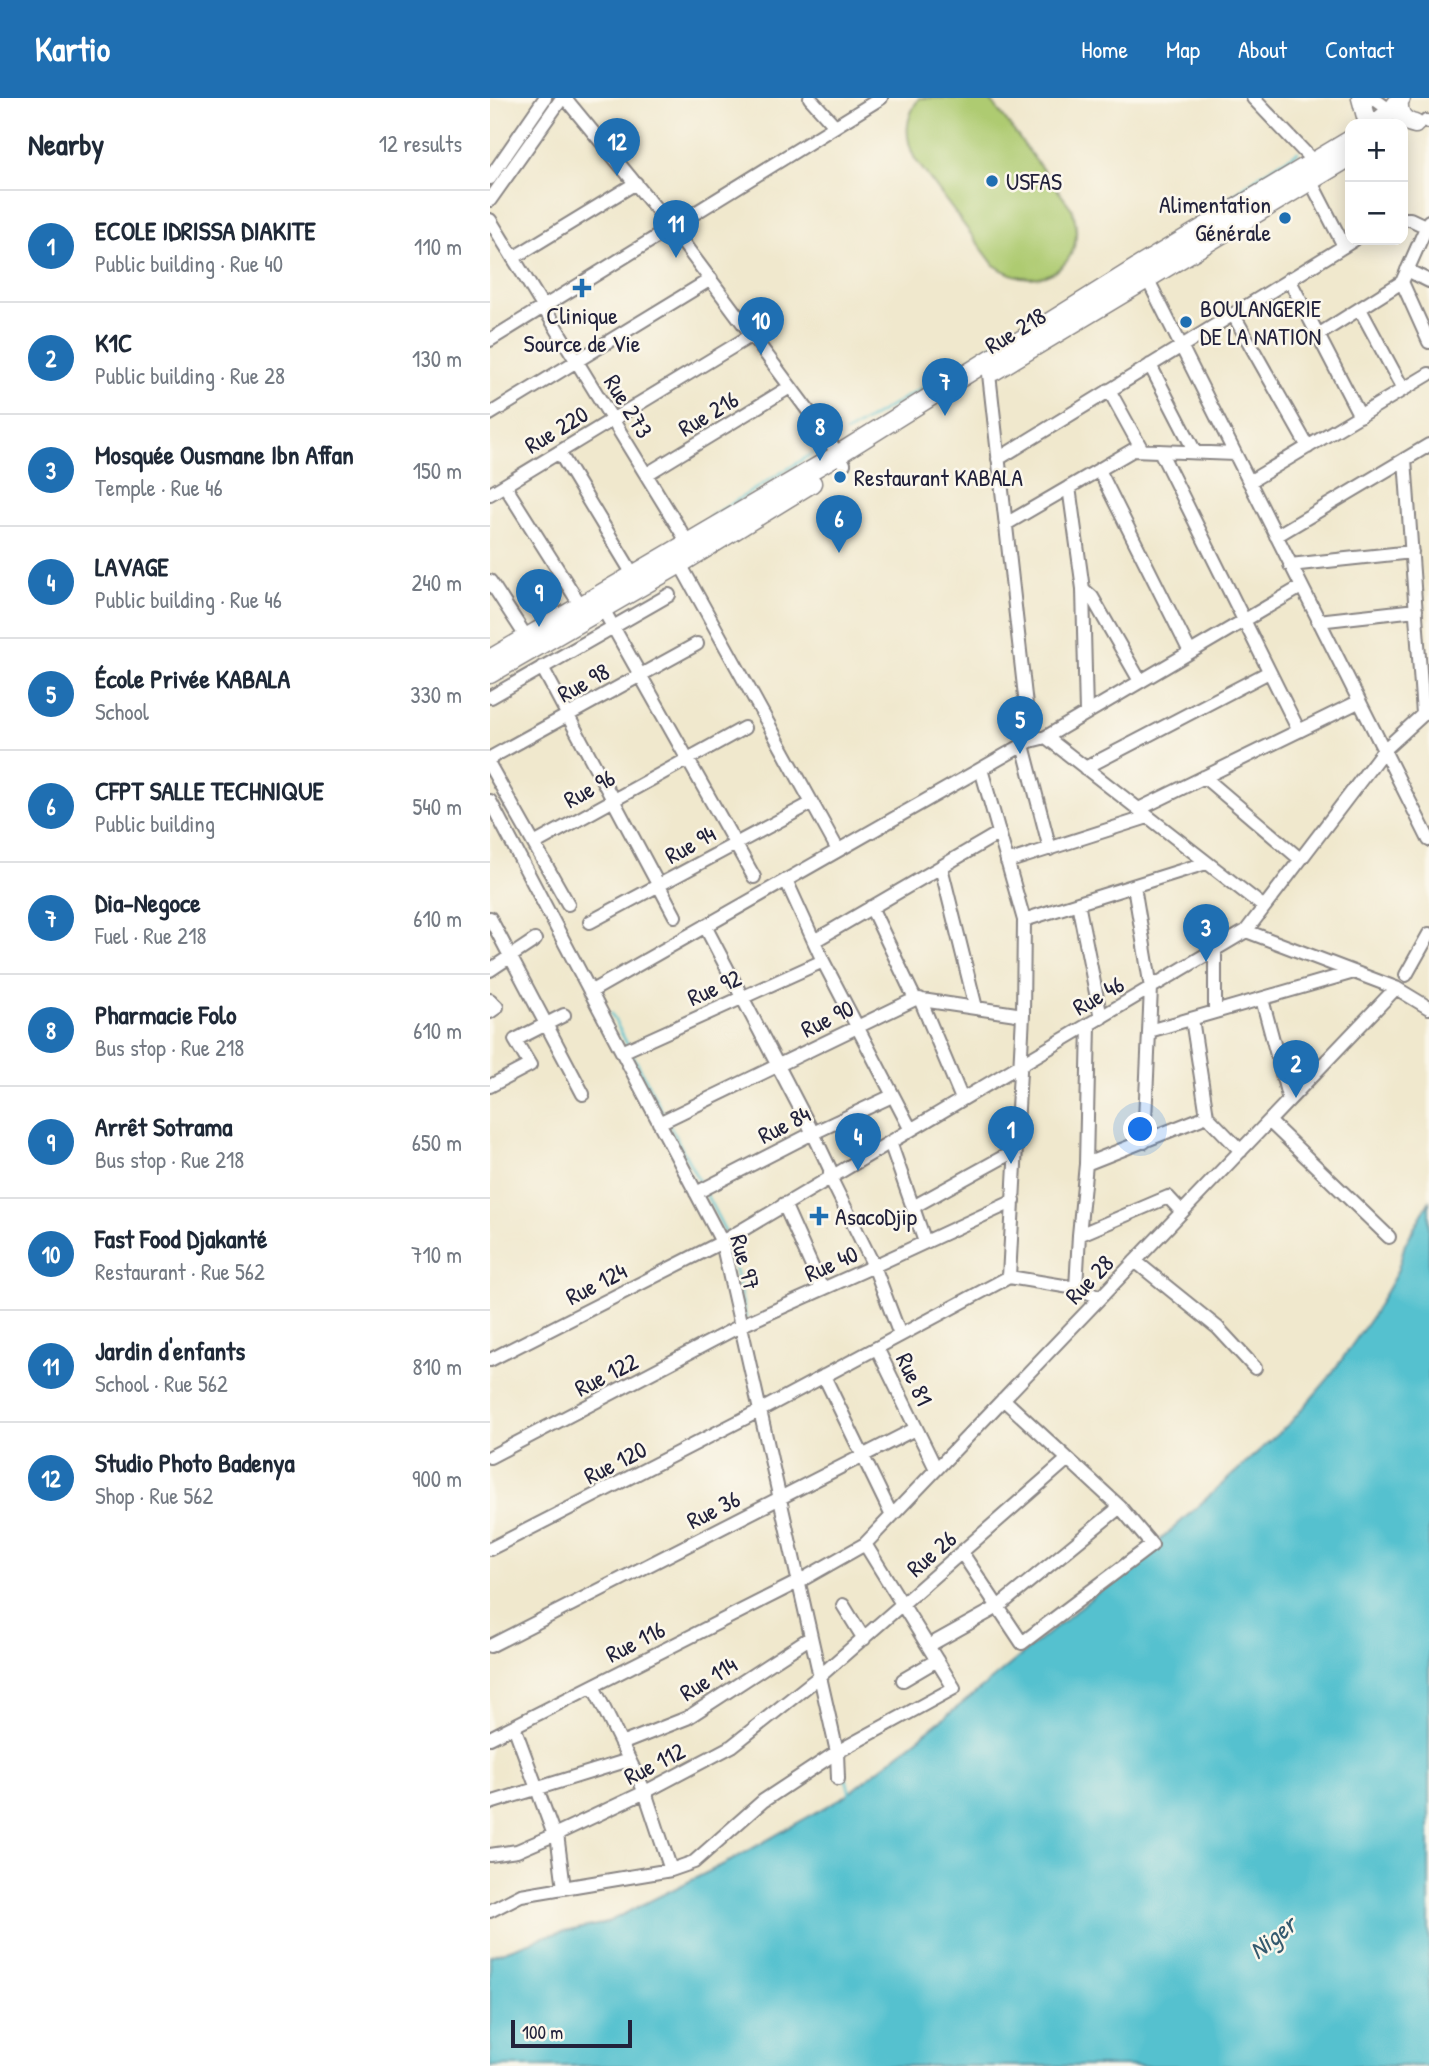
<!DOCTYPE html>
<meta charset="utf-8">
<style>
:root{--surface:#fff;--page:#f2f2f3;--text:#1f2937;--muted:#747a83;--line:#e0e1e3;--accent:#1f6fb2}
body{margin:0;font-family:"Patrick Hand",sans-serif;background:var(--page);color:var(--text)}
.controls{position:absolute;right:21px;top:21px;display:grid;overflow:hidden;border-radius:14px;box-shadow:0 4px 18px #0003}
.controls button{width:63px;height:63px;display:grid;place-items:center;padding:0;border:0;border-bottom:2px solid var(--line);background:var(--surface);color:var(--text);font:35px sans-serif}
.scale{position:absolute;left:21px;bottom:18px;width:121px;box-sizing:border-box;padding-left:7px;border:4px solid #22223b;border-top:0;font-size:19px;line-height:24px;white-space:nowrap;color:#22223b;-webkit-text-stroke:5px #fbf7ec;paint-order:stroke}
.you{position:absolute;left:651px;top:1032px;width:24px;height:24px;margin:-18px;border:5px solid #fff;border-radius:50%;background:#1a73e8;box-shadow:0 0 0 10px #1a73e833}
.badge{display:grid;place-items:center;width:46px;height:46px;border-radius:50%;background:var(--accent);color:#fff;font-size:23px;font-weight:700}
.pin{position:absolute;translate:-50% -58px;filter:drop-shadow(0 2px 4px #0008)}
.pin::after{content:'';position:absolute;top:37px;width:24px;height:21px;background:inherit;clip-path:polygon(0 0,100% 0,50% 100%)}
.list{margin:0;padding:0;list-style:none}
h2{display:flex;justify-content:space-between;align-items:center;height:91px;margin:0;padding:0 28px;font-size:30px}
h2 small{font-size:23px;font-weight:400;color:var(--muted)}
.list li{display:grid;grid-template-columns:46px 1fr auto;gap:21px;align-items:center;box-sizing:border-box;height:112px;padding:0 28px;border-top:2px solid var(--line)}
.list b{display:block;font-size:26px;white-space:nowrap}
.list p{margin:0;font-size:23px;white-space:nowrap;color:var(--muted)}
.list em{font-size:23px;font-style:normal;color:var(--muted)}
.map{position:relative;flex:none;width:939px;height:1968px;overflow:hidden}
header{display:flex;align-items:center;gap:42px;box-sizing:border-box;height:98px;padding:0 35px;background:var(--accent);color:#fff}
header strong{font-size:33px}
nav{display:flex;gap:38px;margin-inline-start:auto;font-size:24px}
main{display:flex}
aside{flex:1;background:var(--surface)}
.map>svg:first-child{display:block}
</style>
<header>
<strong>Kartio</strong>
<nav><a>Home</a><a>Map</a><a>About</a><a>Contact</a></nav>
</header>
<main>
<aside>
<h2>Nearby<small>12 results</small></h2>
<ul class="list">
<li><span class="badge">1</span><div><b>ECOLE IDRISSA DIAKITE</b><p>Public building · Rue 40</p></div><em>110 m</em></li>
<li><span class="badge">2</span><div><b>K1C</b><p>Public building · Rue 28</p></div><em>130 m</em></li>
<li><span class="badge">3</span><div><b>Mosquée Ousmane Ibn Affan</b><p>Temple · Rue 46</p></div><em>150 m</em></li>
<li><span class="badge">4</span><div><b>LAVAGE</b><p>Public building · Rue 46</p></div><em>240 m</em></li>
<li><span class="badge">5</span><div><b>École Privée KABALA</b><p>School</p></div><em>330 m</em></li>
<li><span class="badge">6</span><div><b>CFPT SALLE TECHNIQUE</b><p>Public building</p></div><em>540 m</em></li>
<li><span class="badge">7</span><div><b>Dia-Negoce</b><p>Fuel · Rue 218</p></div><em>610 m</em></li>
<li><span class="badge">8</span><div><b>Pharmacie Folo</b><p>Bus stop · Rue 218</p></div><em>610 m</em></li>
<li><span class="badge">9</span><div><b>Arrêt Sotrama</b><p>Bus stop · Rue 218</p></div><em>650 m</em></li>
<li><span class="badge">10</span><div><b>Fast Food Djakanté</b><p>Restaurant · Rue 562</p></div><em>710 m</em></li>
<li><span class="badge">11</span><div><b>Jardin d'enfants</b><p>School · Rue 562</p></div><em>810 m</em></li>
<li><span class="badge">12</span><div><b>Studio Photo Badenya</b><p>Shop · Rue 562</p></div><em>900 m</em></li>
</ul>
</aside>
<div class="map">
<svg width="939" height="1968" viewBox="0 0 939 1968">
<rect width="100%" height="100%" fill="#fbf7ec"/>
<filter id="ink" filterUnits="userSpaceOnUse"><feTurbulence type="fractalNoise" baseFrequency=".0143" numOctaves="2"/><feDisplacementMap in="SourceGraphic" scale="14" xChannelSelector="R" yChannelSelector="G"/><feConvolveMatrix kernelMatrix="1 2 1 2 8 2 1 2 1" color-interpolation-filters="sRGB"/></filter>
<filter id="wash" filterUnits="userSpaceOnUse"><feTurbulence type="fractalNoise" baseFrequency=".00686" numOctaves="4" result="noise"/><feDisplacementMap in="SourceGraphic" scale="28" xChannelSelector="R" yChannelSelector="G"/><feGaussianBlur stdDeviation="1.57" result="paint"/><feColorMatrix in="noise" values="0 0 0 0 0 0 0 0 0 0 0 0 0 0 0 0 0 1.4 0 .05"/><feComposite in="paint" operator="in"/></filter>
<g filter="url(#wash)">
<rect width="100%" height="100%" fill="#f0e8cd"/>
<path fill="#aecb71" stroke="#687656" stroke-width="2" d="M429 0H498L502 4 582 111C601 165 551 200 504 167L425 61C414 38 415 21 429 0Z"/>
<path fill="#55c1cf" stroke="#3c7285" stroke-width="2" d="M939 1104V1968H0V1858L59 1837 116 1825 240 1763 355 1698 483 1597 655 1456 802 1323 838 1281 881 1220 907 1174 915 1146Z"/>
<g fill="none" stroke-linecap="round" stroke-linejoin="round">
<path stroke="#55c1cf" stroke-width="2.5" d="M716 118 769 78 808 54
M356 335 552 218
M220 419 333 349
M121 915 137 946
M142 955 174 1017
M179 1026 212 1089
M215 1094 236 1135
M239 1145 256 1220
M353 1668 360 1696"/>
</g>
</g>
<g filter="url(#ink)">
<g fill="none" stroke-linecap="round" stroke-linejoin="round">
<g stroke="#898584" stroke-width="16">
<path id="minor" d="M75 0 182 130 331 330 354 366
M320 0 345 28
M763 0 823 63
M883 0 905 16
M936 23 939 24
M0 80 55 0
M820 82 854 148
M0 102 72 0
M913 121H920L937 129
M0 122 198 445
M23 160 146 85
M917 172 939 183
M655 176 939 742
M799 181 870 318
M912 184 939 244
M870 211 913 291
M743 216 818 349
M828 237 912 184 939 123
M0 242 391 0
M660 267 705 354
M499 276 540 643
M619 292 652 352
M0 316 221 181
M670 353 809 633
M69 354 144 478
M508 361 864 142
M915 361 933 616
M609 372 700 554
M157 376 300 289
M759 384 939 276
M15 388 91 508
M579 389 593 491 602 499 650 583
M0 396 262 237
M516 426 643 352 745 356
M786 438 939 347
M190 466 348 752
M800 467 922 454
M0 483 37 540
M593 491 596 615
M113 511 264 779
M828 523 926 512
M52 569 185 818
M1 599 179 497
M556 639 774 809
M533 647 560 751
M0 660 207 546
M0 668 44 746 254 630
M595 670 779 574
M491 671 534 822 533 917 519 1179
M714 679 810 761
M0 703 232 1144 347 1654 348 1681
M649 711 868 604
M44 746 78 806
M517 764 658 719
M451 769 486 910
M296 782 333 863 421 1032
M644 788 661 890 654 1044
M588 805 611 920
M381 809 425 901
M0 820 93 996
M534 822 716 765
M100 824 322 705
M215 828 323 1035 340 1071V1079L384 1168 410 1237
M756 833 906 890 939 910
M324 843 509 735
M0 872 45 842
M916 877 939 836
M100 894 540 643 556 639 811 489
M430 901 472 1001
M772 901 799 1002
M0 902 7 909 0 914
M725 914V852
M702 921 717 1018 751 1053
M659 933 864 874
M132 954 333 863
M0 988 40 967 25 942 74 917
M779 1023 899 1139
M169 1025 425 901 533 917
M400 1044 435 1144
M596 1066 717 1018
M206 1095 323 1035 402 998
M294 1106 332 1191
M423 1109 526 1052
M589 1137 678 1099 692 1114
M645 1163 728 1230 765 1270
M586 1190 589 1137 596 1066 599 926
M387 1250 446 1371
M0 1262 232 1144 756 833 893 653 939 611
M334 1278 402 1418
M0 1359 250 1228 384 1168 524 1103
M0 1451 269 1313 519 1179 586 1190 611 1199
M472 1455 532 1545 662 1447 630 1409 513 1301
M353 1507 374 1541
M0 1548 425 1331
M438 1548 508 1509 630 1409
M413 1582 447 1562
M103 1588 155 1694 181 1772
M24 1628 64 1737
M0 1640 308 1484 375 1446 906 890
M131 1646 197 1620 321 1539
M0 1705 139 1662
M67 1736 74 1790
M0 1757 27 1753 64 1737 155 1694 242 1648 330 1578 578 1361
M0 1813 31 1797 181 1772 204 1764 273 1703 347 1654 464 1590 375 1446"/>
</g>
<g stroke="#898584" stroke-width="21">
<path id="highway" d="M871 0 878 26
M909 3C908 15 912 23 925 26
M885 26 901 13 911 0
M504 273 860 59
M0 561 349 356 651 167 860 42
M0 576 190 466 322 385"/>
</g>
<use href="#minor" stroke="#fff" stroke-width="12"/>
<use href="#highway" stroke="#fff" stroke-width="18"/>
</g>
</g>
<g fill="#1f6fb2" stroke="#fbf7ec" stroke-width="2.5">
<circle cx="502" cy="83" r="7"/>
<circle cx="795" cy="120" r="7"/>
<path d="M88.5 179.5h7v7h7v7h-7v7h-7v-7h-7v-7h7z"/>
<circle cx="696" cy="224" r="7"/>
<circle cx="350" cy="379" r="7"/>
<path d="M325.5 1107.5h7v7h7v7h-7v7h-7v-7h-7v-7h7z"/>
</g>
<g text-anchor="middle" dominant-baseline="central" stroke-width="5" stroke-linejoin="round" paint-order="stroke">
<g font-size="24" fill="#22223b" stroke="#fbf7ec" text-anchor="start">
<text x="516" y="83">USFAS</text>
<text x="781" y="106" text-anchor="end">Alimentation<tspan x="781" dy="28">Générale</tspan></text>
<text x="710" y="210">BOULANGERIE<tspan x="710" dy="28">DE LA NATION</tspan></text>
<text x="92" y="217" text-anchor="middle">Clinique<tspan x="92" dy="28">Source de Vie</tspan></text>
<text x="364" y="379">Restaurant KABALA</text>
<text x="345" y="1118">AsacoDjip</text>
</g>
<g font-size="24" fill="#22223b" stroke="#fbf7ec">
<text transform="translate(525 232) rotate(-31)">Rue 218</text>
<text transform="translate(139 308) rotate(58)">Rue 273</text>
<text transform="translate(218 315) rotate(-31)">Rue 216</text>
<text transform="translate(66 331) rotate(-31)">Rue 220</text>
<text transform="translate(93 584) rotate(-29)">Rue 98</text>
<text transform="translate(99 690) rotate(-29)">Rue 96</text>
<text transform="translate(200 746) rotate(-29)">Rue 94</text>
<text transform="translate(224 889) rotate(-24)">Rue 92</text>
<text transform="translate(608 897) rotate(-30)">Rue 46</text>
<text transform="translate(337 920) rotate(-26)">Rue 90</text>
<text transform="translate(294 1026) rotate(-27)">Rue 84</text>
<text transform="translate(256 1164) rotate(75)">Rue 97</text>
<text transform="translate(341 1165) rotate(-24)">Rue 40</text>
<text transform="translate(599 1181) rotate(-46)">Rue 28</text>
<text transform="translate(106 1185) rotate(-27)">Rue 124</text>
<text transform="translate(116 1276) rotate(-27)">Rue 122</text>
<text transform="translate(425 1281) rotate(65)">Rue 81</text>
<text transform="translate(125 1364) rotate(-27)">Rue 120</text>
<text transform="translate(223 1411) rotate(-27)">Rue 36</text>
<text transform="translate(441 1455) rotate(-41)">Rue 26</text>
<text transform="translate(145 1543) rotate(-27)">Rue 116</text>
<text transform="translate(218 1580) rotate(-32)">Rue 114</text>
<text transform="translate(164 1665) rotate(-27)">Rue 112</text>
</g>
<g font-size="26" font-style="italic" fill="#345a6f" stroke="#fbf7ec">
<text transform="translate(782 1839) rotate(-39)">Niger</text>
</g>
</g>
</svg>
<div class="controls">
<button>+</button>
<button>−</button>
</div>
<div class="scale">100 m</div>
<div class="you"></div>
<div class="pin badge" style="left:521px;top:1066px">1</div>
<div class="pin badge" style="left:806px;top:1000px">2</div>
<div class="pin badge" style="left:716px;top:864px">3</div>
<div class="pin badge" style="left:368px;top:1073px">4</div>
<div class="pin badge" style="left:530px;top:656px">5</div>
<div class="pin badge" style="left:349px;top:455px">6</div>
<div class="pin badge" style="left:455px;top:318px">7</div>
<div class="pin badge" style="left:330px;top:363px">8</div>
<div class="pin badge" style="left:49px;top:529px">9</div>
<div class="pin badge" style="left:271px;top:257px">10</div>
<div class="pin badge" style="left:186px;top:160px">11</div>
<div class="pin badge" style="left:127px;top:78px">12</div>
</div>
</main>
